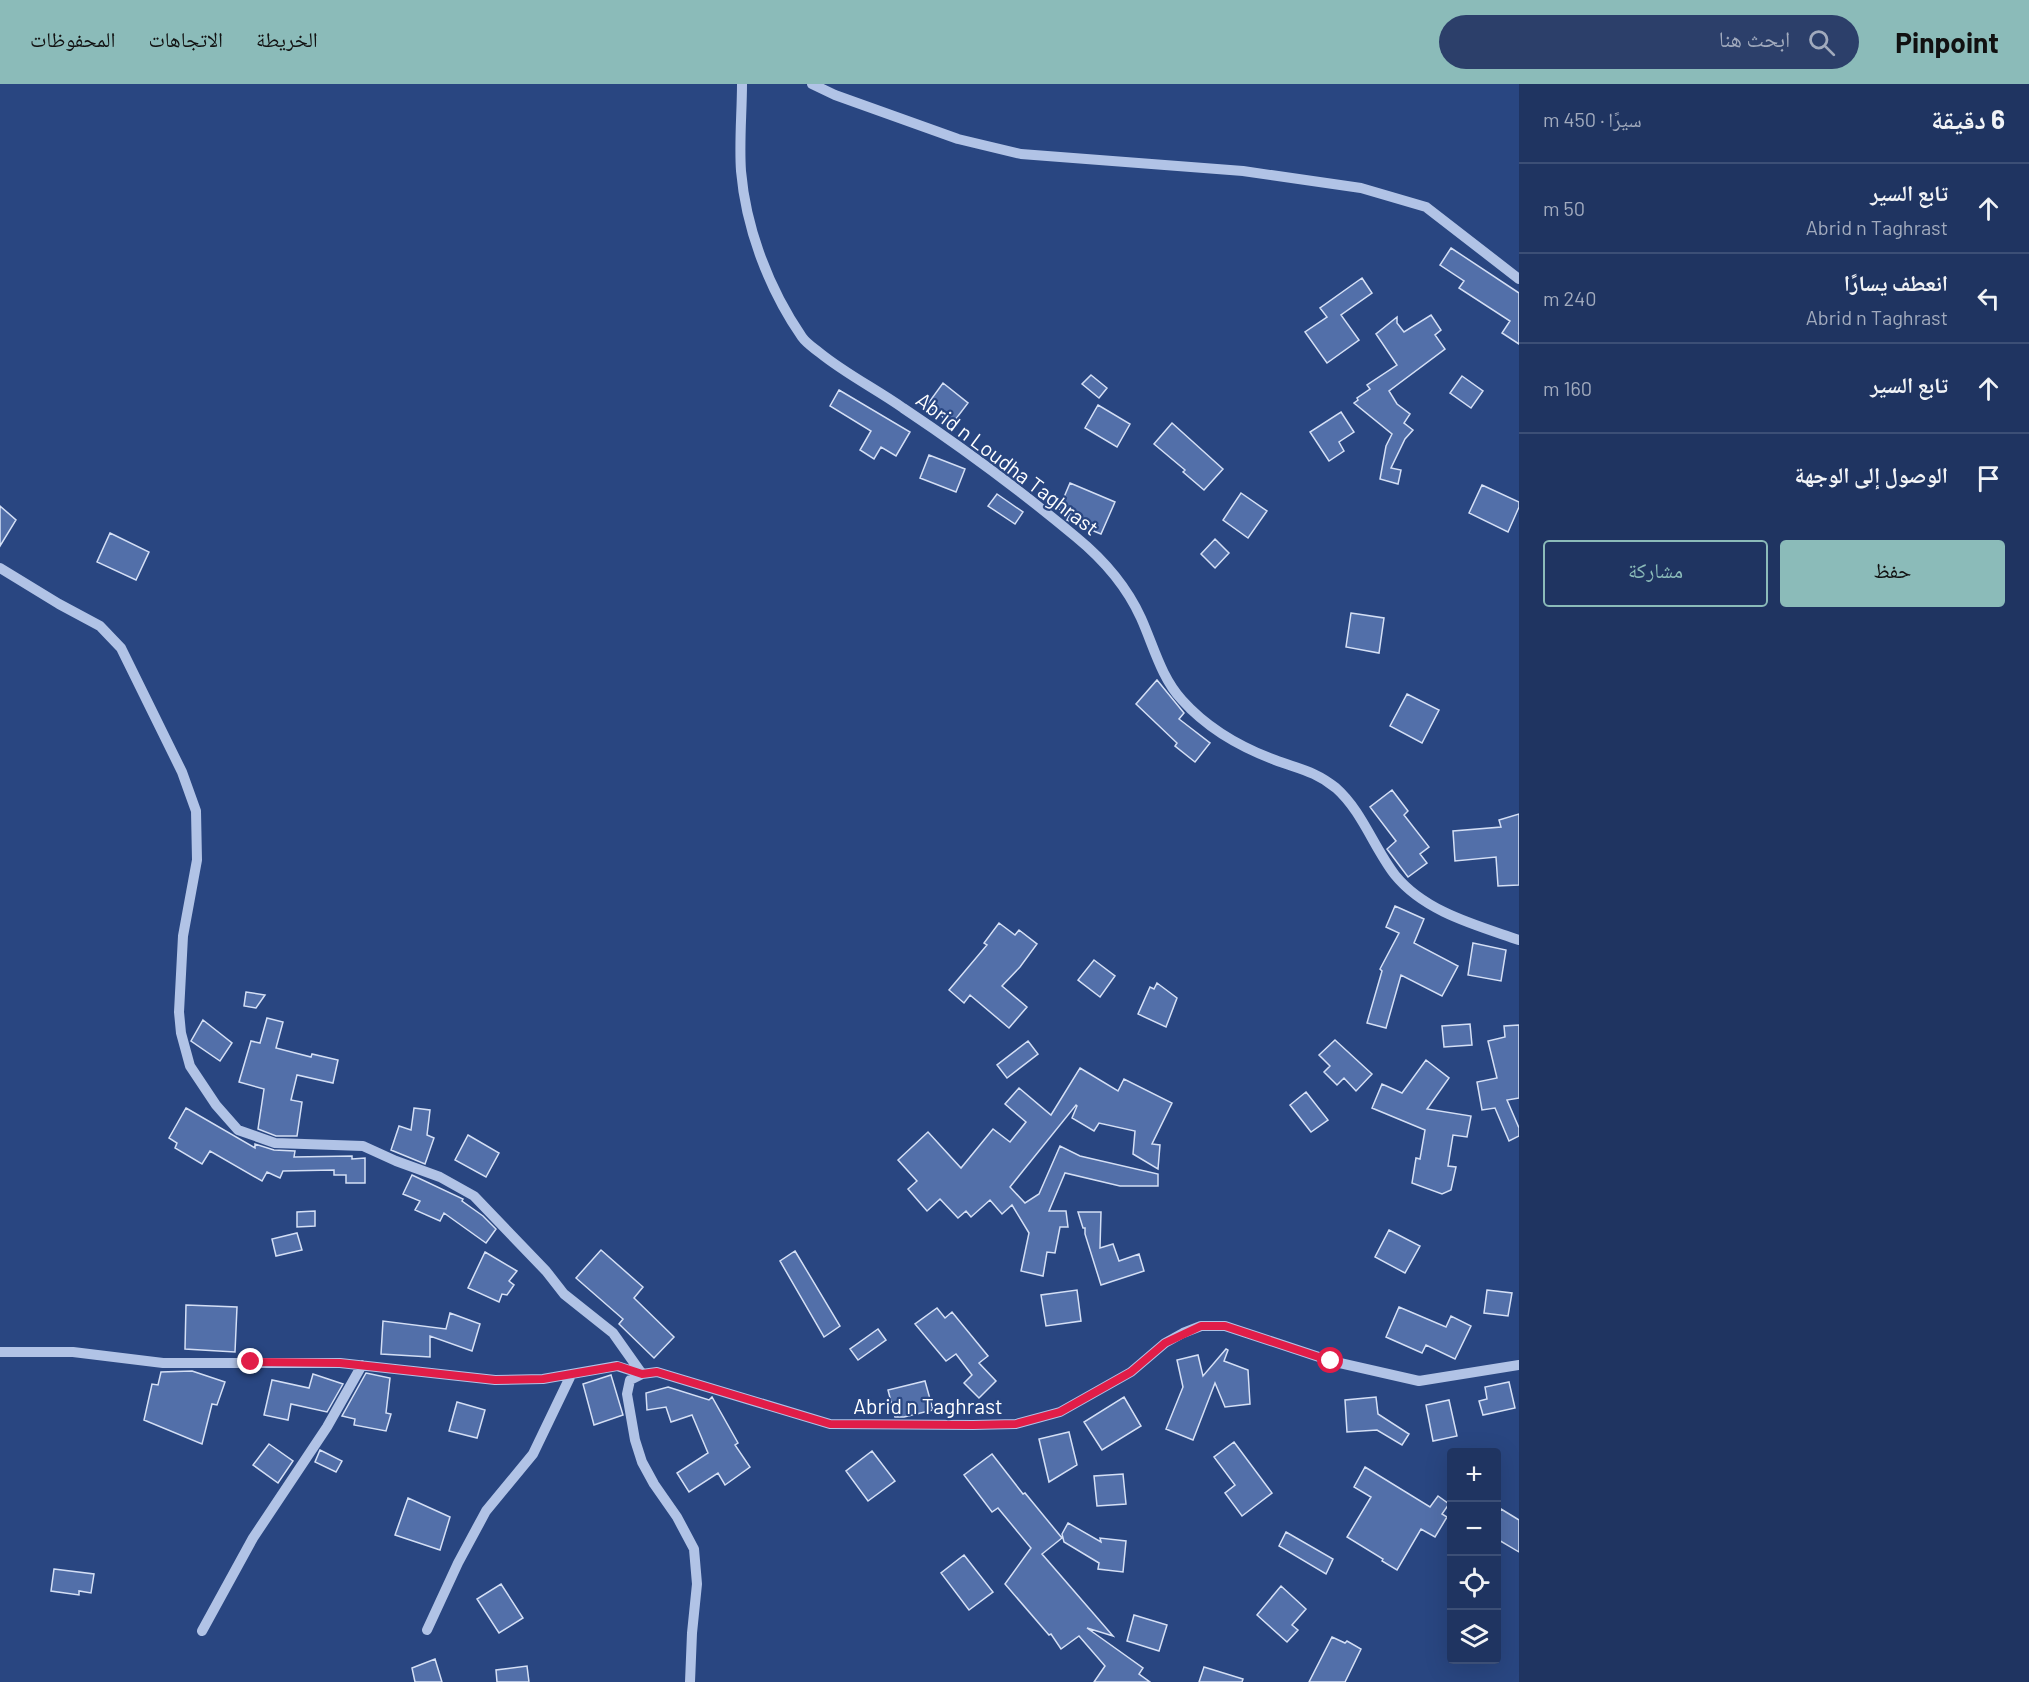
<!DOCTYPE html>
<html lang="ar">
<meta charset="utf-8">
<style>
:root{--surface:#1f3461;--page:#2c3f6a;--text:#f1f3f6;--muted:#a1aabd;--line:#3c4f76;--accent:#8bbbb9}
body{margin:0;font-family:Barlow,"Noto Naskh Arabic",sans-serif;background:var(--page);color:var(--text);direction:rtl}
.controls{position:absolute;right:18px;bottom:18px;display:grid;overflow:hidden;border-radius:6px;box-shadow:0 6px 24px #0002}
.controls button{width:54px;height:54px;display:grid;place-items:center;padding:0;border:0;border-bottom:2px solid var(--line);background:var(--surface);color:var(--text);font:30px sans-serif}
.stop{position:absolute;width:18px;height:18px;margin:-14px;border:4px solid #e11d48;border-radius:50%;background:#fff}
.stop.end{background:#e11d48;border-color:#fff;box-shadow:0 2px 6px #0008}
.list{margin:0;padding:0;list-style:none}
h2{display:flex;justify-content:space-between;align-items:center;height:78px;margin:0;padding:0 24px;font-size:26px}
h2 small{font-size:20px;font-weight:400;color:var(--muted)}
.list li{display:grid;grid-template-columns:39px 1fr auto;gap:18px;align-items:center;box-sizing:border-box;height:90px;padding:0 24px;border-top:2px solid var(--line)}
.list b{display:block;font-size:22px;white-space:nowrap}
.list p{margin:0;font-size:20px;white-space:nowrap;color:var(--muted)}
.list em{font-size:20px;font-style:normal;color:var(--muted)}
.actions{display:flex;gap:12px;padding:18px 24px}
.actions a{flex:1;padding:14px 0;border:2px solid var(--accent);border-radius:6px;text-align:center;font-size:21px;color:var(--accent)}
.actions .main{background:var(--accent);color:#111}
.icon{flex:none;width:33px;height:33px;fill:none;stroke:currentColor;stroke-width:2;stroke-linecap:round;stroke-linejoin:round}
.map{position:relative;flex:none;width:1519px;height:1598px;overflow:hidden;direction:ltr}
header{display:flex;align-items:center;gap:36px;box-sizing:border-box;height:84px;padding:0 30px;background:var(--accent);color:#111}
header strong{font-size:28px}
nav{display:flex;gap:33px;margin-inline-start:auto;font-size:21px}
.search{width:420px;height:54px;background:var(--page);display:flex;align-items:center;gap:15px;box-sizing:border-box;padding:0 21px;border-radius:33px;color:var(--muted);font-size:22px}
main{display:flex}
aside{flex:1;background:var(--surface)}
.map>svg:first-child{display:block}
</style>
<header>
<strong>Pinpoint</strong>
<div class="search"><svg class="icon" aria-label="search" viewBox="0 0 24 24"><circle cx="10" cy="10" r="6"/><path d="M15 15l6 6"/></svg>ابحث هنا</div>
<nav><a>الخريطة</a><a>الاتجاهات</a><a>المحفوظات</a></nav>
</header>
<main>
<aside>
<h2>6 دقيقة<small>سيرًا · 450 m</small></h2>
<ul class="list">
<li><svg class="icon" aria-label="ahead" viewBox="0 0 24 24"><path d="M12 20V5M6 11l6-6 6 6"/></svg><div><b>تابع السير</b><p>Abrid n Taghrast</p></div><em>50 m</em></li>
<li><svg class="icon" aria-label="left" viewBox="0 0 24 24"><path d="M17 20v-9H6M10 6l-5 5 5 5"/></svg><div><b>انعطف يسارًا</b><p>Abrid n Taghrast</p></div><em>240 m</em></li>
<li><svg class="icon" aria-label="ahead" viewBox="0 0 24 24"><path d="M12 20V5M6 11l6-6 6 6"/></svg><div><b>تابع السير</b></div><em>160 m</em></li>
<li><svg class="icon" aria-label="arrive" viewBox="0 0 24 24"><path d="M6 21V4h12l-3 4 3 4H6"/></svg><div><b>الوصول إلى الوجهة</b></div></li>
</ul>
<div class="actions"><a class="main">حفظ</a><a>مشاركة</a></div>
</aside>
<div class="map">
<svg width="1519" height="1598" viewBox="0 0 1519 1598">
<rect width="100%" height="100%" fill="#294681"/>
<path fill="#526fa9" stroke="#d4dff5" stroke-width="1.5" d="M1451 164 1519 209V260L1502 249 1510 237 1459 204 1464 197 1440 181Z
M1362 194 1372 209 1341 231 1359 256 1327 279 1305 248 1327 233 1320 224Z
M1431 231 1441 246 1435 251 1445 265 1389 307 1397 320 1410 330 1404 339 1413 346 1405 355 1391 384 1401 386 1398 400 1380 395 1386 362 1392 350 1354 319 1358 316 1357 314 1370 305 1367 301 1397 281 1376 250 1397 233V239L1404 248Z
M1091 291 1107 304 1099 314 1082 300Z
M1462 292 1483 307 1471 324 1450 309Z
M943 299 968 319 952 340 927 321Z
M839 306 910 348 896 372 881 363 874 375 860 366 871 347 830 322Z
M1098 321 1130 340 1117 363 1085 344Z
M1341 328 1354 348 1339 358 1344 367 1329 377 1310 348Z
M1172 339 1223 385 1204 406 1183 388 1185 386 1154 360Z
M929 371 965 385 956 408 920 394Z
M1070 399 1115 418 1101 450 1067 436 1070 429 1059 425Z
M1482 401 1519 418V423L1508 448 1469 429Z
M1241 409 1267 427 1248 454 1223 436Z
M997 410 1023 428 1015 440 988 422Z
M0 422 16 436 0 462Z
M110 449 149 468 136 496 97 478Z
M1215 455 1229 469 1215 484 1201 470Z
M1351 529 1384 534 1379 569 1346 563Z
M1157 596 1184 629 1179 635 1210 659 1195 678 1175 662 1177 659 1136 620Z
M1407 610 1439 626 1422 659 1390 642Z
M1392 706 1408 727 1404 731 1429 763 1420 770 1427 779 1408 793 1387 765 1396 757 1370 723Z
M1519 730V801L1498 802 1496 773 1455 777 1453 747 1501 743 1499 736Z
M1395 822 1424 835 1414 859 1458 882 1442 912 1401 891 1386 944 1367 939 1382 887 1380 885 1399 849 1386 843Z
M999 839 1015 851 1019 846 1037 860 1020 883 1002 902 1027 923 1009 944 970 911 964 919 949 906 987 861 984 859Z
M1473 859 1506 866 1501 897 1468 891Z
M1094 876 1115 892 1100 913 1078 896Z
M1157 899 1177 914 1166 943 1138 930 1150 903 1154 905Z
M246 908 265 911 256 924 244 922Z
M267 934 283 938 276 964 311 973 312 970 338 976 333 999 297 991 291 1016 302 1018 297 1052H276L258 1045 264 1005 239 998 251 957 260 959Z
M203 936 232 959 220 977 191 957Z
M1470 940 1472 961 1444 963 1442 942Z
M1519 941V1014L1507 1016 1519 1044V1052L1509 1057 1495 1024 1482 1026 1477 998 1497 994 1488 957 1505 953 1504 942Z
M1335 956 1372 990 1356 1007 1344 994 1337 1001 1324 988 1330 982 1319 971Z
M1028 957 1038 970 1007 994 997 981Z
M1426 976 1449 994 1427 1025 1471 1032 1467 1053 1453 1051 1448 1082 1456 1083 1451 1106 1442 1110 1412 1099 1416 1074 1420 1075 1425 1046 1372 1024 1382 1000 1402 1009Z
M1080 984 1118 1007 1124 995 1172 1019 1152 1060 1160 1061 1158 1085 1133 1070 1135 1047 1099 1039 1094 1047 1072 1034 1077 1022 1076 1021 1010 1103 1025 1119 1039 1110 1060 1062 1080 1072 1158 1090V1102H1120L1065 1089 1049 1127H1066L1068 1143H1060L1055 1169 1047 1168 1043 1192 1021 1187 1029 1149 1012 1121 1002 1130 990 1116 971 1133 966 1127 958 1134 940 1115 927 1127 908 1105 917 1097 898 1076 928 1048 961 1084 993 1045 1010 1058 1026 1038 1005 1020 1019 1004 1051 1031Z
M1306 1008 1328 1036 1311 1048 1290 1021Z
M186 1024 255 1064V1060L274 1066 295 1067 294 1073 352 1072V1075L365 1074V1099H346V1091H334V1086L283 1087 280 1094 267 1088 262 1097 210 1067 202 1080 175 1064 177 1059 169 1054Z
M414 1024 430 1026 427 1051 434 1054 425 1080 391 1066 399 1042 411 1046Z
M468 1051 499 1069 486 1093 455 1076Z
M412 1091 463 1115 462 1117 483 1132 496 1145 486 1159 444 1129 440 1137 415 1126 420 1117 403 1110Z
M315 1127V1142L297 1143V1128Z
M1078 1128H1101L1100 1164 1113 1160 1119 1177 1139 1170 1144 1187 1101 1201 1085 1150V1144H1083Z
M1389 1146 1420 1162 1405 1189 1375 1173Z
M297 1149 302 1166 276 1172 272 1155Z
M601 1166 643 1203 634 1214 674 1253 654 1274 619 1240 623 1235 576 1194Z
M795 1167 840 1242 824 1253 780 1177Z
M485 1168 517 1187 509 1197 514 1201 507 1211 502 1210 499 1218 468 1204Z
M1077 1206 1081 1237 1046 1242 1041 1211Z
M1487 1206 1512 1209 1508 1232 1484 1229Z
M186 1221 237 1223 235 1268 185 1265Z
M1399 1223 1446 1243 1451 1232 1471 1242 1455 1275 1426 1261 1422 1269 1386 1253Z
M937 1224 945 1234 952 1228 988 1272 979 1279 996 1297 979 1314 964 1299 972 1291 956 1270 946 1277 915 1240Z
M450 1229 480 1240 472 1267 430 1252V1273L381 1270 383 1237 446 1245Z
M878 1245 886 1256 858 1276 850 1265Z
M1226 1265 1228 1266 1224 1277 1248 1286 1250 1320 1225 1323 1215 1299 1193 1356 1166 1345 1183 1303 1177 1276 1198 1271 1203 1292Z
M192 1287 225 1298 217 1321 212 1320 202 1360 144 1336 152 1300 158 1301 161 1288Z
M366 1289 390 1294 386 1329 391 1330 386 1347 354 1341 355 1335 342 1332Z
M313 1290 343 1300 327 1328 291 1320 288 1336 264 1331 272 1296 309 1304Z
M611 1291 623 1331 594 1341 583 1300Z
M925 1297 933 1326 904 1333H895L888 1306Z
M1509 1298 1515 1324 1483 1331 1479 1317 1487 1315 1485 1303Z
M668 1303 709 1316 712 1313 738 1359 735 1361 750 1383 725 1401 718 1389 689 1408 677 1389 708 1369 692 1331 671 1338 666 1323 647 1326 646 1309Z
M1124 1313 1141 1342 1102 1366 1084 1338Z
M1376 1313 1378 1330 1409 1350 1402 1361 1377 1346 1347 1348 1345 1316Z
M1449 1316 1457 1352 1433 1357 1426 1321Z
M457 1318 485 1326 477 1354 449 1347Z
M1069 1348 1077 1381 1049 1398 1039 1355Z
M1234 1358 1272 1409 1242 1432 1225 1409 1235 1401 1214 1373Z
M269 1360 293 1377 278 1399 253 1381Z
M320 1366 342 1377 336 1388 315 1378Z
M872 1367 895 1397 868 1417 846 1387Z
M992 1370 1023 1410 1025 1409 1062 1454 1042 1470 1113 1552 1087 1544 1143 1584 1139 1590 1150 1598H1094L1105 1582 1079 1552 1061 1565 1051 1550 1049 1551 1005 1500 1031 1464 998 1424 992 1428 964 1391Z
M1365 1383 1430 1423 1438 1412 1449 1420 1442 1430 1447 1433 1435 1453 1421 1445 1397 1486 1382 1477 1383 1475 1347 1453 1371 1413 1354 1403Z
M1123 1390 1126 1420 1097 1422 1094 1392Z
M408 1414 450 1433 440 1466 395 1451Z
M1501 1425 1519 1436V1468L1497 1455V1433Z
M1068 1439 1101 1458 1100 1454 1126 1457 1123 1488 1098 1485 1099 1479 1064 1458 1062 1450Z
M1286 1448 1333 1475 1326 1490 1279 1462Z
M964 1471 993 1508 969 1526 941 1489Z
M54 1485 94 1490 91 1509 79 1507V1511L51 1507Z
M501 1500 523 1534 499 1549 477 1515Z
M1281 1502 1306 1525 1292 1541 1298 1546 1287 1558 1257 1531Z
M1134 1531 1167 1541 1159 1567 1127 1557Z
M1332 1553 1345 1559 1347 1557 1361 1565 1345 1598H1309Z
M435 1575 442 1598H415L412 1584Z
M527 1582 529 1598H497L496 1586Z
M1204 1583 1243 1595 1242 1598H1199Z"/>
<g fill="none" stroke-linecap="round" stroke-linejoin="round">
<path stroke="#b1c3e6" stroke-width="10" d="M742 0C742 28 739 58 741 87 746 145 769 205 802 253 807 260 814 264 820 269 846 290 876 305 903 324 963 364 1021 407 1076 453 1104 476 1126 501 1141 534 1154 563 1161 593 1182 616 1207 644 1240 663 1275 676 1299 685 1315 687 1336 704 1362 727 1374 764 1395 791 1425 828 1476 841 1519 856
M812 0 835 11 958 55 1021 70 1243 87 1361 104 1426 123 1519 195
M0 484 59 520 100 542 121 564 182 688 196 727 197 776 183 852 179 928 181 949 190 982 216 1021 238 1046 275 1059 363 1062 396 1077 440 1093 474 1112 546 1187 564 1210 613 1249 642 1290
M0 1268H73L163 1279H340L495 1296 543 1295 617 1282 642 1290
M427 1546 458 1479 486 1427 533 1370 571 1291
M202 1547 253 1454 327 1343 362 1281
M690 1598 692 1549 697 1500 694 1465 677 1433 654 1400 642 1378 635 1356 627 1310 630 1296 642 1290 657 1288 830 1340 973 1341 1016 1340 1060 1328 1131 1288 1165 1259 1183 1249 1201 1242H1225L1331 1277 1419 1297 1519 1281"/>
</g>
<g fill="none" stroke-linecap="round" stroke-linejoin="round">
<path stroke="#e11d48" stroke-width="8" d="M251 1278 340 1279 495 1296 543 1295 618 1282 642 1290 657 1288 830 1340 973 1341 1016 1340 1060 1328 1131 1288 1165 1259 1201 1242H1225L1331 1277"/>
</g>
<g text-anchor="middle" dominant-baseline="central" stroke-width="4.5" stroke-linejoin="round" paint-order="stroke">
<g font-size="21" fill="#fff" stroke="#294681">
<text transform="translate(1008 379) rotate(37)">Abrid n Loudha Taghrast</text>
<text x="928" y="1321">Abrid n Taghrast</text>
</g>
</g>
</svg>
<div class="controls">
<button>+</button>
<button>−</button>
<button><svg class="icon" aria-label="locate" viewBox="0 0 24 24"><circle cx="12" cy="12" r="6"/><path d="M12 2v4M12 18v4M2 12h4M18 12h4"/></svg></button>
<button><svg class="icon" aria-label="layers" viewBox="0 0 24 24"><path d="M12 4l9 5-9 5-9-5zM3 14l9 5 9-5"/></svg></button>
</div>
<div class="stop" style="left:1331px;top:1277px"></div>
<div class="stop end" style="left:251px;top:1278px"></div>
</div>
</main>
